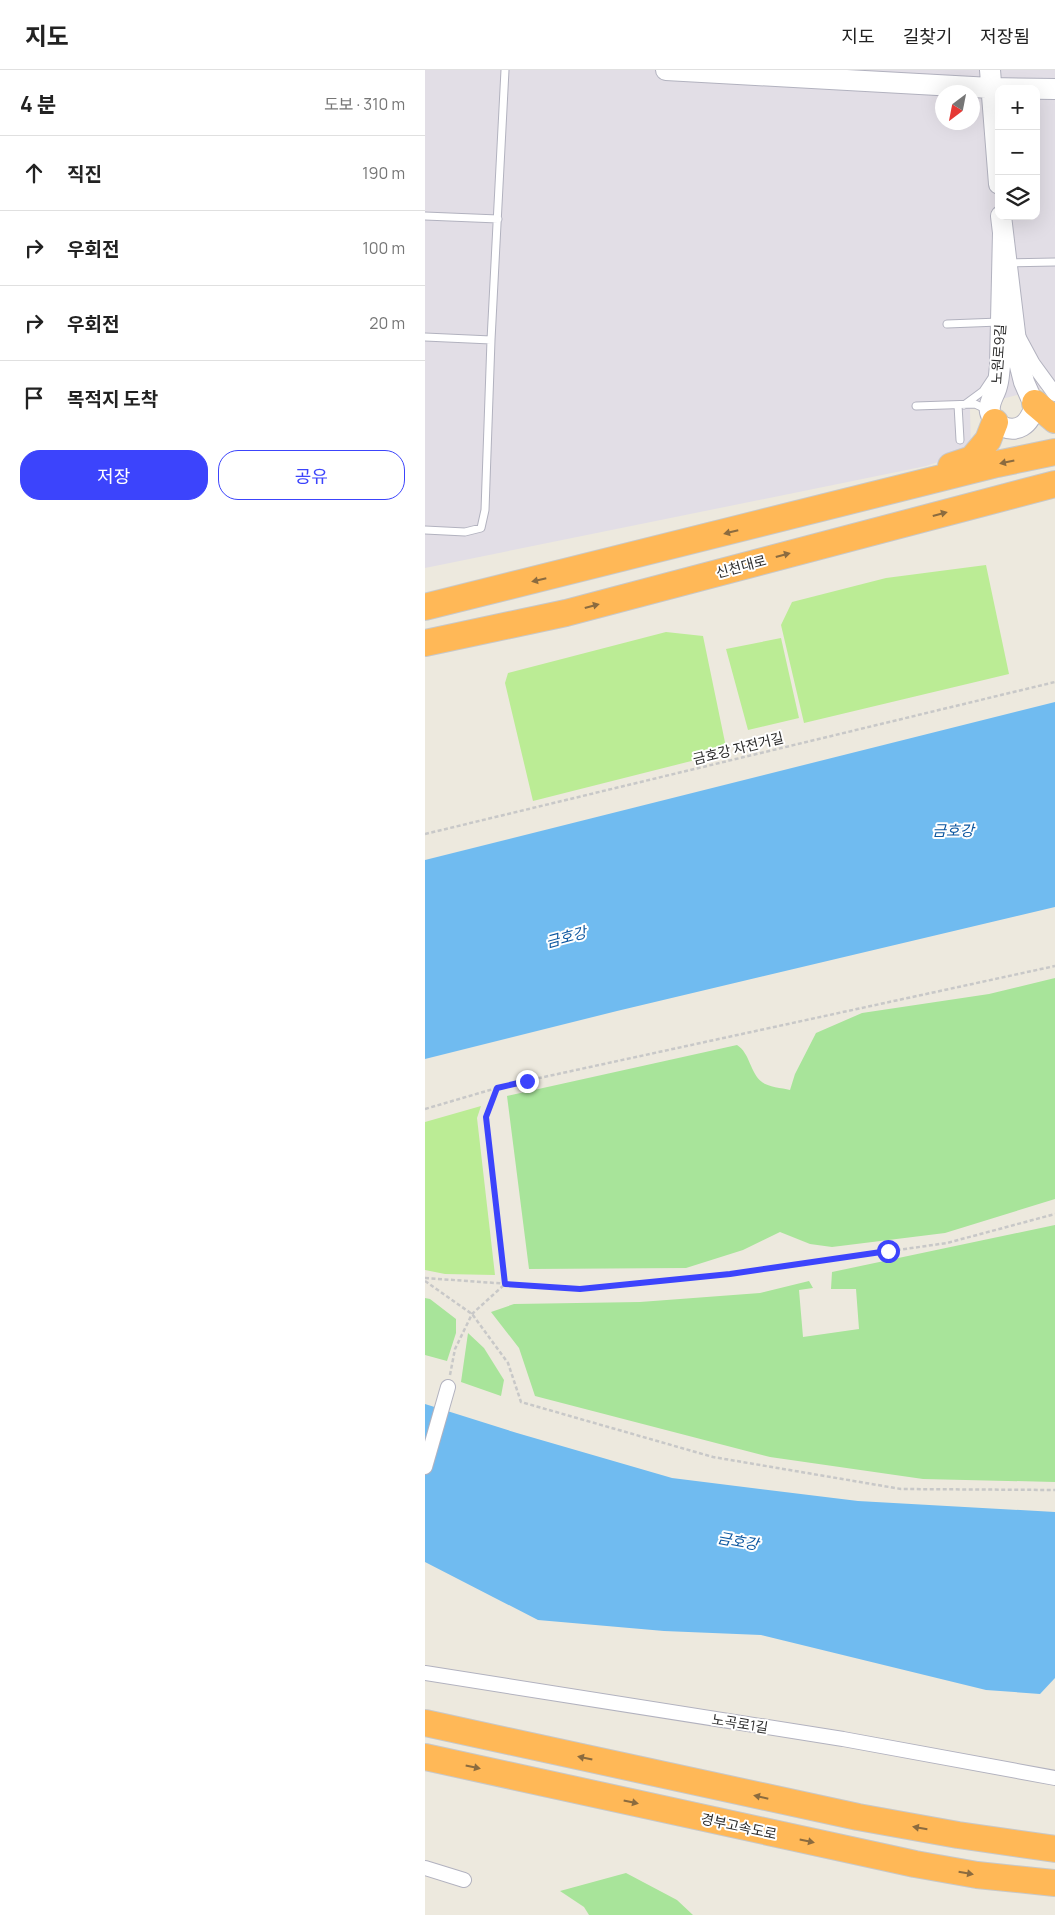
<!DOCTYPE html>
<html lang="ko">
<meta charset="utf-8">
<style>
:root{--surface:#fff;--page:#f2f2f2;--text:#222;--muted:#767676;--line:#e0e0e0;--accent:#3c44fc}
body{margin:0;font-family:Manrope,"Noto Sans KR",sans-serif;background:var(--page);color:var(--text)}
.controls{position:absolute;right:15px;top:15px;display:grid;overflow:hidden;border-radius:10px;box-shadow:0 5px 20px #0002}
.controls button{width:45px;height:45px;display:grid;place-items:center;padding:0;border:0;border-bottom:1px solid var(--line);background:var(--surface);color:var(--text);font:25px sans-serif}
.compass{position:absolute;left:510px;top:15px;width:45px;height:45px;border-radius:50%;background:var(--surface);box-shadow:0 5px 20px #0002;rotate:212deg}
.stop{position:absolute;width:15px;height:15px;margin:-11px;border:4px solid #3c44fc;border-radius:50%;background:#fff}
.stop.end{background:#3c44fc;border-color:#fff;box-shadow:0 1px 5px #0008}
.list{margin:0;padding:0;list-style:none}
h2{display:flex;justify-content:space-between;align-items:center;height:65px;margin:0;padding:0 20px;font-size:21px}
h2 small{font-size:16px;font-weight:400;color:var(--muted)}
.list li{display:grid;grid-template-columns:32px 1fr auto;gap:15px;align-items:center;box-sizing:border-box;height:75px;padding:0 20px;border-top:1px solid var(--line)}
.list b{display:block;font-size:19px;white-space:nowrap}
.list em{font-size:16px;font-style:normal;color:var(--muted)}
.actions{display:flex;gap:10px;padding:15px 20px}
.actions a{flex:1;padding:11px 0;border:1px solid var(--accent);border-radius:20px;text-align:center;font-size:18px;color:var(--accent)}
.actions .main{background:var(--accent);color:#fff}
.icon{flex:none;width:28px;height:28px;fill:none;stroke:currentColor;stroke-width:2;stroke-linecap:round;stroke-linejoin:round}
.map{position:relative;flex:none;width:630px;height:1845px;overflow:hidden}
header{display:flex;align-items:center;gap:30px;box-sizing:border-box;height:70px;padding:0 25px;background:var(--surface);border-bottom:1px solid var(--line)}
header strong{font-size:24px}
nav{display:flex;gap:28px;margin-inline-start:auto;font-size:18px}
main{display:flex}
aside{flex:1;background:var(--surface)}
.map>svg:first-child{display:block}
</style>
<header>
<strong>지도</strong>
<nav><a>지도</a><a>길찾기</a><a>저장됨</a></nav>
</header>
<main>
<aside>
<h2>4 분<small>도보 · 310 m</small></h2>
<ul class="list">
<li><svg class="icon" aria-label="ahead" viewBox="0 0 24 24"><path d="M12 20V5M6 11l6-6 6 6"/></svg><div><b>직진</b></div><em>190 m</em></li>
<li><svg class="icon" aria-label="right" viewBox="0 0 24 24"><path d="M7 20v-9h11M14 6l5 5-5 5"/></svg><div><b>우회전</b></div><em>100 m</em></li>
<li><svg class="icon" aria-label="right" viewBox="0 0 24 24"><path d="M7 20v-9h11M14 6l5 5-5 5"/></svg><div><b>우회전</b></div><em>20 m</em></li>
<li><svg class="icon" aria-label="arrive" viewBox="0 0 24 24"><path d="M6 21V4h12l-3 4 3 4H6"/></svg><div><b>목적지 도착</b></div></li>
</ul>
<div class="actions"><a class="main">저장</a><a>공유</a></div>
</aside>
<div class="map">
<svg width="630" height="1845" viewBox="0 0 630 1845">
<rect width="100%" height="100%" fill="#ede9de"/>
<path fill="#e2dee6" fill-rule="evenodd" d="M0 0H630V315L565 332 545 339 546 381 501 396 0 498ZM574 19H611V146H574ZM518 22H548V52H518Z"/>
<path fill="#a8e49a" d="M630 908V1129L520 1163 407 1177 385 1174 355 1162 318 1180 261 1198 104 1199 82 1026 312 975C325 983 325 1003 337 1012 343 1017 357 1018 365 1020L370 1004 391 963 437 943 564 924Z
M630 1155V1412L498 1409 345 1387 110 1326 94 1278 66 1242 89 1234 215 1232 335 1223 384 1211 388 1218 374 1220 378 1267 434 1259 431 1219H406L407 1202Z
M0 1228 5 1229 31 1249V1263L22 1291 0 1285Z
M43 1263 59 1278 79 1310 76 1326 36 1312Z
M201 1803 252 1830 268 1845H164L159 1837 135 1821Z"/>
<path fill="#bbec95" d="M561 495 584 604 379 653 356 555 367 532 461 508Z
M241 562 278 566 302 682 108 731 80 613 83 603Z
M356 568 374 648 323 660 301 579Z
M56 1036 52 1048 70 1205 20 1204 0 1200V1052Z"/>
<path fill="#70bbf0" d="M630 632V837L192 941 0 989V790Z
M0 1334 92 1363 247 1408 433 1431 630 1442V1608L615 1624 561 1620 336 1565 239 1561 113 1550 0 1492Z"/>
<g fill="none" stroke-linecap="round" stroke-linejoin="round">
<g stroke="#b2b2bf" stroke-width="9">
<path id="lane" d="M0 146 73 149
M583 193 630 192
M522 254 574 252
M0 267 66 270
M533 335 535 370
M539 335 558 321 566 309
M491 336 550 334 563 340
M0 460 40 462 56 458 60 440 66 270 80 0"/>
</g>
<g stroke="#b2b2bf" stroke-width="16">
<path id="street" d="M594 268 608 294 630 324
M0 1397 23 1317
M0 1603 418 1669 630 1708
M0 1798 39 1810"/>
</g>
<g stroke="#b2b2bf" stroke-width="22">
<path id="secondary" d="M241 0 566 18 630 19
M565 0 574 114
M576 146 593 288 599 312 610 337C607 344 604 352 597 356 585 363 568 355 565 342 563 332 570 325 572 316 574 310 574 303 575 296L578 162"/>
</g>
<g stroke="#c8c8c8" stroke-width="28">
<path id="highway" d="M610 333 630 350
M526 396 547 389 563 370 570 352
M0 537 572 394 630 382
M0 573 141 543 630 414
M0 1653 433 1747 533 1765 630 1779
M0 1687 490 1794 552 1805 630 1813"/>
</g>
<path stroke="#c8c8c8" stroke-width="2.5" stroke-dasharray="4 2.5" stroke-linecap="butt" d="M0 764 630 612
M0 1039 82 1015 630 896
M0 1208 155 1219 305 1204 522 1173 630 1144
M0 1211 47 1244 83 1293 96 1332 288 1387 476 1419 630 1420
M25 1305 30 1279 47 1244 80 1214 61 1047 72 1018"/>
<use href="#lane" stroke="#fff" stroke-width="7"/>
<use href="#street" stroke="#fff" stroke-width="14"/>
<use href="#secondary" stroke="#fff" stroke-width="20"/>
<use href="#highway" stroke="#ffb857" stroke-width="26"/>
</g>
<defs><path id="oneway-solid" d="M-6-.8H1V-3.2L6.5 0L1 3.2V.8H-6Z" transform="scale(1.25)"/></defs>
<g fill="#8b6b3f">
<use href="#oneway-solid" transform="translate(582 392) rotate(168)"/>
<use href="#oneway-solid" transform="translate(515 444) rotate(-15)"/>
<use href="#oneway-solid" transform="translate(306 462) rotate(166)"/>
<use href="#oneway-solid" transform="translate(358 485) rotate(-15)"/>
<use href="#oneway-solid" transform="translate(114 510) rotate(167)"/>
<use href="#oneway-solid" transform="translate(167 536) rotate(-15)"/>
<use href="#oneway-solid" transform="translate(160 1688) rotate(-168)"/>
<use href="#oneway-solid" transform="translate(48 1697) rotate(12)"/>
<use href="#oneway-solid" transform="translate(336 1727) rotate(-167)"/>
<use href="#oneway-solid" transform="translate(206 1732) rotate(12)"/>
<use href="#oneway-solid" transform="translate(495 1758) rotate(-170)"/>
<use href="#oneway-solid" transform="translate(382 1771) rotate(12)"/>
<use href="#oneway-solid" transform="translate(541 1803) rotate(10)"/>
</g>
<g fill="none" stroke-linecap="round" stroke-linejoin="round">
<path stroke="#3c44fc" stroke-width="6" d="M102 1011 72 1018 61 1047 80 1214 155 1219 305 1204 463 1181"/>
</g>
<g text-anchor="middle" dominant-baseline="central" stroke-width="4" stroke-linejoin="round" paint-order="stroke">
<g font-size="14" fill="#2c2c2c" stroke="#fff">
<text transform="translate(573 284) rotate(-86)">노원로9길</text>
<text transform="translate(316 496) rotate(-15)">신천대로</text>
<text transform="translate(313 678) rotate(-14)">금호강 자전거길</text>
<text transform="translate(315 1653) rotate(9)">노곡로1길</text>
<text transform="translate(314 1756) rotate(12)">경부고속도로</text>
</g>
<g font-size="15" font-style="italic" fill="#0c57a0" stroke="#fff">
<text x="528" y="760">금호강</text>
<text transform="translate(141 867) rotate(-15)">금호강</text>
<text transform="translate(313 1471) rotate(10)">금호강</text>
</g>
</g>
</svg>
<div class="controls">
<button>+</button>
<button>−</button>
<button><svg class="icon" aria-label="layers" viewBox="0 0 24 24"><path d="M12 4l9 5-9 5-9-5zM3 14l9 5 9-5"/></svg></button>
</div>
<svg class="compass" viewBox="-18 -18 36 36"><path d="M0-13l5 13h-10z" fill="#e53935"/><path d="M0 13l5-13h-10z" fill="#767676"/></svg>
<div class="stop" style="left:463px;top:1181px"></div>
<div class="stop end" style="left:102px;top:1011px"></div>
</div>
</main>
